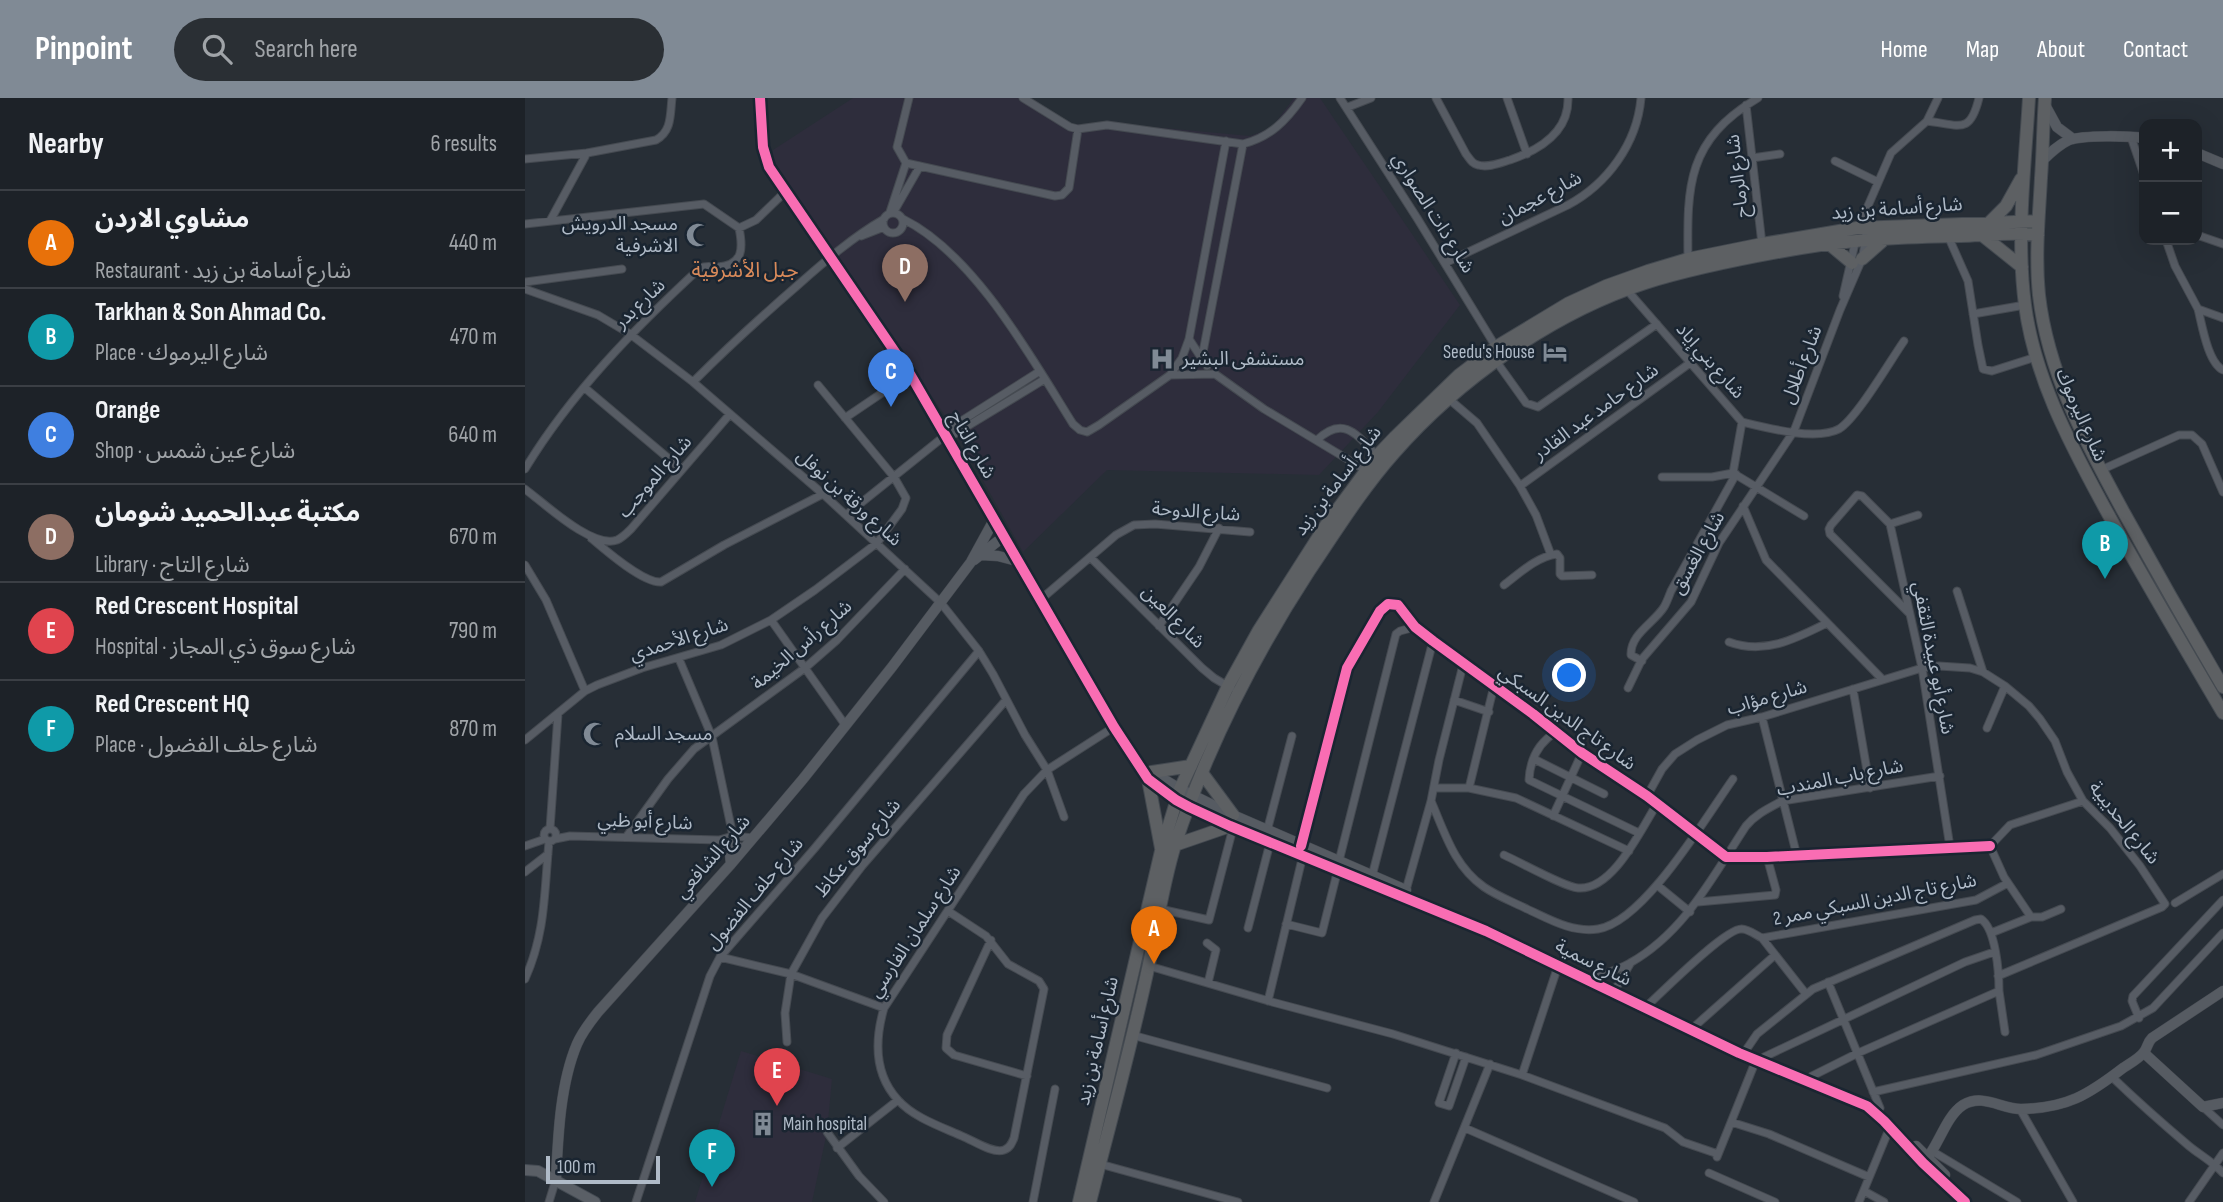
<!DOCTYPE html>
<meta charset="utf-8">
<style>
:root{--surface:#1d2228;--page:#2a2f34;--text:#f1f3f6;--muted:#a0a4a8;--line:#3b3f45;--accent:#808a95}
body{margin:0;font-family:"Sofia Sans Condensed","Noto Sans Arabic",sans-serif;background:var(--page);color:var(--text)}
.controls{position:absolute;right:21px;top:21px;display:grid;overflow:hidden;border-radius:14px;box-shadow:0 7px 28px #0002}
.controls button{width:63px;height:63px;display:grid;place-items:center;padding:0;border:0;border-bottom:2px solid var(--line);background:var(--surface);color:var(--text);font:35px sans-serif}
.scale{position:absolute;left:21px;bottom:18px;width:114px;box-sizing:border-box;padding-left:7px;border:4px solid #b0bbc8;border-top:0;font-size:19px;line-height:24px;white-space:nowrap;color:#b0bbc8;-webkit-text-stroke:5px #1a2531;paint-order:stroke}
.you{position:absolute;left:1045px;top:578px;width:24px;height:24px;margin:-18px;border:5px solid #fff;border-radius:50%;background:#1a73e8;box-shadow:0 0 0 10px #1a73e833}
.badge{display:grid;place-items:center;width:46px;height:46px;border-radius:50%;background:var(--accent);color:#fff;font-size:23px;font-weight:700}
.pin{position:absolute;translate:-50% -58px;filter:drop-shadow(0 2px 4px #0008)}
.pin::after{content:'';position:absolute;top:37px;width:24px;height:21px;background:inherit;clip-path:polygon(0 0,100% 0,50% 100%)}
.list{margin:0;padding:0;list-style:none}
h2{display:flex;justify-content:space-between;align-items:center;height:91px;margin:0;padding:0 28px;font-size:30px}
h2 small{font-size:23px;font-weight:400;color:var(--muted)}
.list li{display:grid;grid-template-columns:46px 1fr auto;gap:21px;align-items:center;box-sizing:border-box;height:98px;padding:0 28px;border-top:2px solid var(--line)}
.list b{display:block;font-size:26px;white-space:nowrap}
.list p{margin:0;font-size:23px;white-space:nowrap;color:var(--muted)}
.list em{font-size:23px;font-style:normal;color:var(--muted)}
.icon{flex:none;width:38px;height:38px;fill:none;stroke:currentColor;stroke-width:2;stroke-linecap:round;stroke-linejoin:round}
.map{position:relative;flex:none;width:1698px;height:1104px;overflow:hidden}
header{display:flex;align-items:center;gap:42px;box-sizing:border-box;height:98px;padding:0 35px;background:var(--accent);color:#fff}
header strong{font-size:33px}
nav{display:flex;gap:38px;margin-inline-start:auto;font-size:24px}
.search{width:490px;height:63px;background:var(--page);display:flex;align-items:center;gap:18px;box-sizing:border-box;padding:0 24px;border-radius:38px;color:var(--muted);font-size:26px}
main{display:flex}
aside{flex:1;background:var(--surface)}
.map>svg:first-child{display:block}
</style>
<header>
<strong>Pinpoint</strong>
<div class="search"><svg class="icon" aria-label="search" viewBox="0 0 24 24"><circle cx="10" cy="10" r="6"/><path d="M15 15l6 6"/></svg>Search here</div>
<nav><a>Home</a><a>Map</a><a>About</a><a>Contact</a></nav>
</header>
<main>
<aside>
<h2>Nearby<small>6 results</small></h2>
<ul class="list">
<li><span class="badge" style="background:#e8710a">A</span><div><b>مشاوي الاردن</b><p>Restaurant · شارع أسامة بن زيد</p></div><em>440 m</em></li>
<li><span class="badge" style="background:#0f9aa8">B</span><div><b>Tarkhan &amp; Son Ahmad Co.</b><p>Place · شارع اليرموك</p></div><em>470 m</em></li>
<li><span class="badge" style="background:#3f7fe0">C</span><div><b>Orange</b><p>Shop · شارع عين شمس</p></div><em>640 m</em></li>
<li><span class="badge" style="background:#8d6e63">D</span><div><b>مكتبة عبدالحميد شومان</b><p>Library · شارع التاج</p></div><em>670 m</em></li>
<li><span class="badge" style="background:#e0444e">E</span><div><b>Red Crescent Hospital</b><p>Hospital · شارع سوق ذي المجاز</p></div><em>790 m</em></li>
<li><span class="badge" style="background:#0f9aa8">F</span><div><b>Red Crescent HQ</b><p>Place · شارع حلف الفضول</p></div><em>870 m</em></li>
</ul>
</aside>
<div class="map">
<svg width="1698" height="1104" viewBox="0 0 1698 1104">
<rect width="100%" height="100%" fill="#272e36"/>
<path fill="#2e2d3c" d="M328 0H506L546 27 585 25 725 38 741 32 748 28 769 0H795L935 207 853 314 794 377 582 372 498 454 429 331 248 64V52Z
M216 953 307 981 302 1034 287 1104H170Z"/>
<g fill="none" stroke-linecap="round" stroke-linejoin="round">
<g stroke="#454a51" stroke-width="9">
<path id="street" d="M384 0 372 49 381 65 530 98 537 97 544 90 553 31
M498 0 545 29 553 31 582 27 718 46C745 39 761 23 777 0
M815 0 892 120 971 249
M911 0 941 56C945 61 947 66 953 67 963 70 975 65 985 62 1014 52 1044 34 1043 0
M982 0 1002 56
M1221 7 1237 146
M823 9 846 0
M1402 23C1435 27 1445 37 1454 0
M1606 39 1619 77
M1227 60 1255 56
M0 61 62 55 131 42C147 33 145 17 147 0
M1310 63 1353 84
M365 114 381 65
M368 115 395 68
M358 125a10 10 0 1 1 20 0a10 10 0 1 1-20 0Z
M1339 117 1366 55 1402 23 1413 0
M378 121C449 156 506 259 548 326L555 332 562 334 574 327 645 277 690 276 739 311 842 373
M25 123 62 55
M0 126 179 106 214 130
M214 130 231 122 260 94
M1672 137 1698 146
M336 138 359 129
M1423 138 1443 183 1453 247 1458 271 1467 273 1511 259
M1641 142 1650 168 1673 211 1698 220
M1163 161C1162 87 1162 42 1233 0
M920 165 1043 107C1082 86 1112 46 1116 0
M0 184 97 171
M0 191 73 217 105 236 168 284 298 396 416 505 454 553 468 576 500 637 522 672 539 719
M1102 192 1217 324C1242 330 1291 343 1314 331 1332 320 1365 263 1379 243
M1318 198 1331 141
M1673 211C1677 227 1683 265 1698 272
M1448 216 1500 207
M664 241 701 43
M971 263 1001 305 1013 309 1132 226
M682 268 678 254 718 46
M645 277 657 260 664 241 679 264
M168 284C202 250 237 218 273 187 300 163 328 139 359 121
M60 290 156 371
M924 301 952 325 995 388 1011 417 1026 457
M320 320 385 276
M419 336V334L515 273
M792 342C819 316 833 338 852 358
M0 371C46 295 110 230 175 170 182 167 186 169 193 169 219 167 218 149 214 130
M1576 372 1654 337H1667L1677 346 1698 394
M1208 375 1279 418
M1137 379H1187L1208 375 1217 324
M995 388 1165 265
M0 391C19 405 67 451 92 442 97 440 102 435 106 431L205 316
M1218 408 1241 462 1357 581
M321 417 417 340H423L520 281
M1365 426 1393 417
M66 440C80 452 118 485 136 484L199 447 298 396
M566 460 677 570 689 580 706 590
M0 467 21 502 60 593
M979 487C995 475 1011 459 1032 456L1035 460V476L1037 478 1067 477
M1432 493 1458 574
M515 502 591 437 609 427 630 426 725 434
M1384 515 1305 436 1304 431 1306 427 1332 397 1337 398 1365 426 1397 570 1425 749
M246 522 321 628
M634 528 674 469 694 430
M1204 544C1239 557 1270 541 1302 525
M154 561 187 639 208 738
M1117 563 1106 557C1105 536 1129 525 1139 509 1142 504 1144 498 1146 493L1211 376
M1103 590 1117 561 1166 504 1194 445 1269 333 1315 212 1337 161 1341 141 1340 115
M1328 591 1345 690
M929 602 964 614
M1237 619 1272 758
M1462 630 1480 588
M1031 634C1013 645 1005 661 1004 682L1114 735
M0 642 60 593 72 587 117 570 196 547 246 522 290 492 352 445 377 411 381 400 369 379 293 287
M1009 661 1079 696
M909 690H944L991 700 1104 753
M944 690 969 588
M1122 698 1137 671 1150 656 1172 642 1202 627 1237 619 1397 570 1414 568 1445 570 1458 574 1480 588 1504 608 1515 621 1530 643 1542 674 1558 703 1585 730 1615 768 1640 806 1637 809 1473 878
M906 703C920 735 929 768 959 789 972 798 988 804 1002 811 1024 821 1047 835 1073 831 1119 824 1181 719 1208 681
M1028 718 1057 655
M19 737a6 6 0 1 1 12 0a6 6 0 1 1-12 0Z
M25 731 33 616
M742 733 767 638
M102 738 143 681 169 651 280 570 312 542 380 471
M30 741 45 738 194 742 220 750
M194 742 208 738 228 740
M0 748 20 741
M776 748 822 570 855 513 863 506 873 507 890 529 908 543 1008 616 1057 655 1122 698 1201 759H1242L1465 748
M1465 748 1479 779 1506 819H1517L1536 811
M1465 748 1485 727 1558 703
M979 757C995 764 1039 789 1053 790 1088 793 1116 731 1132 706
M814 763 871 536 875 533 890 529
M0 774 23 756
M847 778 908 543
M1132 787 1165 814
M881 792 906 703 914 662 938 567
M1173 804 1250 797 1251 792 1242 759
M1650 805 1698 776
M635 811 684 822 708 730
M423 813 461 838 483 866 514 883 519 891 489 1040C487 1045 485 1050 479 1052 468 1056 449 1043 439 1039 417 1029 389 1020 373 1002 349 976 350 941 359 910L499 696 522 672 589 629
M761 826 797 835 813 771
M723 830 745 745
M1466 835 1506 819
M1237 840 1281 896
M466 842 422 937 421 950 429 957 502 978
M682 845 691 852 683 885
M195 859 266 876 359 910
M624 868 747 904 868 936 997 977 1033 868
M1070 879C1081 875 1095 871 1105 865 1160 834 1188 778 1221 728 1231 716 1244 710 1257 703L1415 678
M0 881C21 834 19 794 24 744
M1303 884 1355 1010
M1091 890 1105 866
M1474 893 1480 934
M743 903 778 757
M1124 906C1138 893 1202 829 1217 831 1223 831 1231 837 1237 840L1451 802 1483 785
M1614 920 1607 903 1608 898 1698 802
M1170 928 1250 857
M607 937 802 990
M262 944 260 915 266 876 297 820 337 768 481 602
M1221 952 1232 936 1288 891 1450 822 1456 821C1471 831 1474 875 1474 893L1333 955 1287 978
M931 955 914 1005 924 1008 941 959
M1239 959 1440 864 1469 854
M997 977 1140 1030 1158 1044 1193 1056
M1587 979C1612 1003 1638 1026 1664 1048 1675 1057 1688 1064 1698 1075
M1348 994 1511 957 1596 928 1628 910 1698 835
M1678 1009 1698 1027
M1495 1011 1548 1104
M1206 1024 1244 1036 1344 1079
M940 1030 1109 1104
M302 1034 334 1078 359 1104
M312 1050 373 1002
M1407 1053 1492 1104
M1192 1059 1231 962
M575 1066 713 1104
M1184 1075 1250 1104
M1339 1093 1359 1104
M24 1104 31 1081
M111 1104 185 878 195 859 289 751 454 553
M508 1104 530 991
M909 1104 965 966
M1334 1104 1365 1029
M1664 1104 1698 1055"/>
</g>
<g stroke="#454a51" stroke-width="11">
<path id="secondary" d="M235 0 238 49 244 69 385 276 589 629 623 681 651 702 664 709 705 728 961 833 1214 955 1342 1008 1359 1023 1398 1065 1440 1104
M1520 7 1532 29 1548 41
M1672 55 1698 66
M1517 63C1525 55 1533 47 1544 42 1559 37 1603 38 1619 40
M457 457 473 458 492 463
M449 462 478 439
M625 673 655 691 708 717 881 792
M200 744 205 756 206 766
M1619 955 1678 1009 1698 1005
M1391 1048 1420 1077
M1399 1064C1414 1048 1420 1019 1438 1007 1458 995 1476 1011 1496 1011 1542 1010 1563 997 1598 970 1604 966 1615 960 1619 954 1623 949 1622 945 1627 940L1698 893
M31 1081C33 1039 35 986 52 946 57 934 65 924 73 914L206 766 278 681 367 569 446 464 469 422"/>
</g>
<g stroke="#444b53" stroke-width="12">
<path id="primary" d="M0 1072 13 1073 70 1104"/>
</g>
<g stroke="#444a51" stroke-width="14">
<path id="highway" d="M1504 0C1500 68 1491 139 1500 207 1509 277 1543 342 1576 403 1615 475 1657 545 1698 615
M1520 0C1518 26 1518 53 1516 80 1514 119 1510 157 1514 197 1523 276 1561 345 1598 413 1631 473 1664 531 1698 589
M1464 125 1481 108 1496 81
M1457 137 1497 169
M1303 145 1327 165
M1337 161 1362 139
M627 674 666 668
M677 675 708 717
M623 681 636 750
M650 747 705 728
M554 1104 636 753 655 691 703 588 734 532 801 427 852 358 870 339 934 277 971 249 1044 205 1081 188 1123 173 1163 161 1237 146 1332 130 1513 123
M565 1104C585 1025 607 946 624 866 632 827 638 786 650 747 682 649 728 559 784 473 811 433 837 391 869 355 933 282 1027 215 1120 185 1171 169 1224 159 1276 150 1330 141 1382 139 1436 138 1462 137 1487 134 1513 137"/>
</g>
<use href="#street" stroke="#575c64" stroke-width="7"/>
<use href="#secondary" stroke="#565b62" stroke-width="10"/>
<use href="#primary" stroke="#5a5f66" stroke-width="10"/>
<use href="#highway" stroke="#5d6063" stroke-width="12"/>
<g stroke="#1a2531" stroke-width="15">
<path id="cycleway" d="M235 0 238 49 244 69 385 276 589 629 623 681 651 702 664 709 705 728 961 833 1214 955 1342 1008 1359 1023 1398 1065 1440 1104
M776 748 822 570 855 513 863 506 873 507 890 529 908 543 1008 616 1057 655 1122 698 1201 759H1242L1465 748"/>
</g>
<use href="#cycleway" stroke="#f96db3" stroke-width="10"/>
</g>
<defs>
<g id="mosque-bare" transform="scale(1.89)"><path d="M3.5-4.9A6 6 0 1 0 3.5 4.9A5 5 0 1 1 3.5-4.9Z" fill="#808a95" stroke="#1a2531" stroke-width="2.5" paint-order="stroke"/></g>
<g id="hotel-bare" transform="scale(1.89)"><path d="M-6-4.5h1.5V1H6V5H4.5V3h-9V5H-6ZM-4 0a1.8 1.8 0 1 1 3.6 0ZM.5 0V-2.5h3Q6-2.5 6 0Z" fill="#808a95" stroke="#1a2531" stroke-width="2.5" paint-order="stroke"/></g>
<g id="hospital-bare" transform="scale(1.89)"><path d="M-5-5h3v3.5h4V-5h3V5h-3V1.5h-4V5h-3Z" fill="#808a95" stroke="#1a2531" stroke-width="2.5" paint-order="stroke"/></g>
<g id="building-bare" transform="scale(1.89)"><path d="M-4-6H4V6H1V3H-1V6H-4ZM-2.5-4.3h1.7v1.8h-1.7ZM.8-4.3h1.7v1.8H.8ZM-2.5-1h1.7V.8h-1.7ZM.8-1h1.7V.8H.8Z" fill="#808a95" stroke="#1a2531" stroke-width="2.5" paint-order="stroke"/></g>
</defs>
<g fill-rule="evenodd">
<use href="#mosque-bare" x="173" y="137"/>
<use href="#hotel-bare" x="1030" y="254"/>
<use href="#hospital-bare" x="637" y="261"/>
<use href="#mosque-bare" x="70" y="636"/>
<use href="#building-bare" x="238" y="1026"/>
</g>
<g text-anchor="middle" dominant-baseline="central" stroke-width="5" stroke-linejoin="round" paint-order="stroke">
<g font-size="19" fill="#b0bbc8" stroke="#1a2531">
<text transform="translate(1213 78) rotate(-97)">شارع الرماح</text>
<text transform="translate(1015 100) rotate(-28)">شارع عجمان</text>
<text transform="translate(1372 111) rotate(-4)">شارع أسامة بن زيد</text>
<text transform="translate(908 115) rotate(58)">شارع ذات الصواري</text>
<text transform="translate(115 206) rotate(-44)">شارع بدر</text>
<text transform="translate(1185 263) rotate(49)">شارع بني إياد</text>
<text transform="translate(1277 267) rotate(-69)">شارع أطلال</text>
<text transform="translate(1071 314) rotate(-36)">شارع حامد عبد القادر</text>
<text transform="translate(1556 317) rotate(66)">شارع اليرموك</text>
<text transform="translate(447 347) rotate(60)">شارع التاج</text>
<text transform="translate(130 379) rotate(-49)">شارع الموجب</text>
<text transform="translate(813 383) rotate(-53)">شارع أسامة بن زيد</text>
<text transform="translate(324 400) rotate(42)">شارع ورقة بن نوفل</text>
<text transform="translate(671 414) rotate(4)">شارع الدوحة</text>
<text transform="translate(1173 455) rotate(-61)">شارع الغسق</text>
<text transform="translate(648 519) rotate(45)">شارع العين</text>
<text transform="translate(154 542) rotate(-18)">شارع الأحمدي</text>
<text transform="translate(277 547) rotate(-41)">شارع رأس الخيمة</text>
<text transform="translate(1408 560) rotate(79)">شارع أبو عبيدة الثقفي</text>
<text transform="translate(1242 600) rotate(-16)">شارع مؤاب</text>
<text transform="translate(1042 620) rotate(36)">شارع تاج الدين السبكي</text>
<text transform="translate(1315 680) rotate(-11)">شارع باب المندب</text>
<text transform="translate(120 724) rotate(2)">شارع أبو ظبي</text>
<text transform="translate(1599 725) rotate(51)">شارع الحديبية</text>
<text transform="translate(333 750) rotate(-50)">شارع سوق عكاظ</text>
<text transform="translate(188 759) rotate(-49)">شارع الشافعي</text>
<text transform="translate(230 796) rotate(-50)">شارع حلف الفضول</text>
<text transform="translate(1350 802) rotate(-11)">شارع تاج الدين السبكي ممر 2</text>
<text transform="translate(390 834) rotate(-57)">شارع سلمان الفارسي</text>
<text transform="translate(1068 865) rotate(26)">شارع سمية</text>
<text transform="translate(573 943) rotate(-77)">شارع أسامة بن زيد</text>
</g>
<g font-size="19" fill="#b0bbc8" stroke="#1a2531" text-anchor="start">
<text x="153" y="126" text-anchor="end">مسجد الدرويش<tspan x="153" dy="22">الاشرفية</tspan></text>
<text x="1010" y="254" text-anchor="end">Seedu's House</text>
<text x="657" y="261">مستشفى البشير</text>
<text x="90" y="636">مسجد السلام</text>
<text x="258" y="1026">Main hospital</text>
</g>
<g font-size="21" fill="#d98a5a" stroke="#1a2531">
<text x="220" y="172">جبل الأشرفية</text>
</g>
</g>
</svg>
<div class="controls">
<button>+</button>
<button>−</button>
</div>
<div class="scale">100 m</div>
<div class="you"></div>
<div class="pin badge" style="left:629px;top:866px;background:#e8710a">A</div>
<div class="pin badge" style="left:1580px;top:481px;background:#0f9aa8">B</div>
<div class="pin badge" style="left:366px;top:309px;background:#3f7fe0">C</div>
<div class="pin badge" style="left:380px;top:204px;background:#8d6e63">D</div>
<div class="pin badge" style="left:252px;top:1008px;background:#e0444e">E</div>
<div class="pin badge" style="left:187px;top:1089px;background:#0f9aa8">F</div>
</div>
</main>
